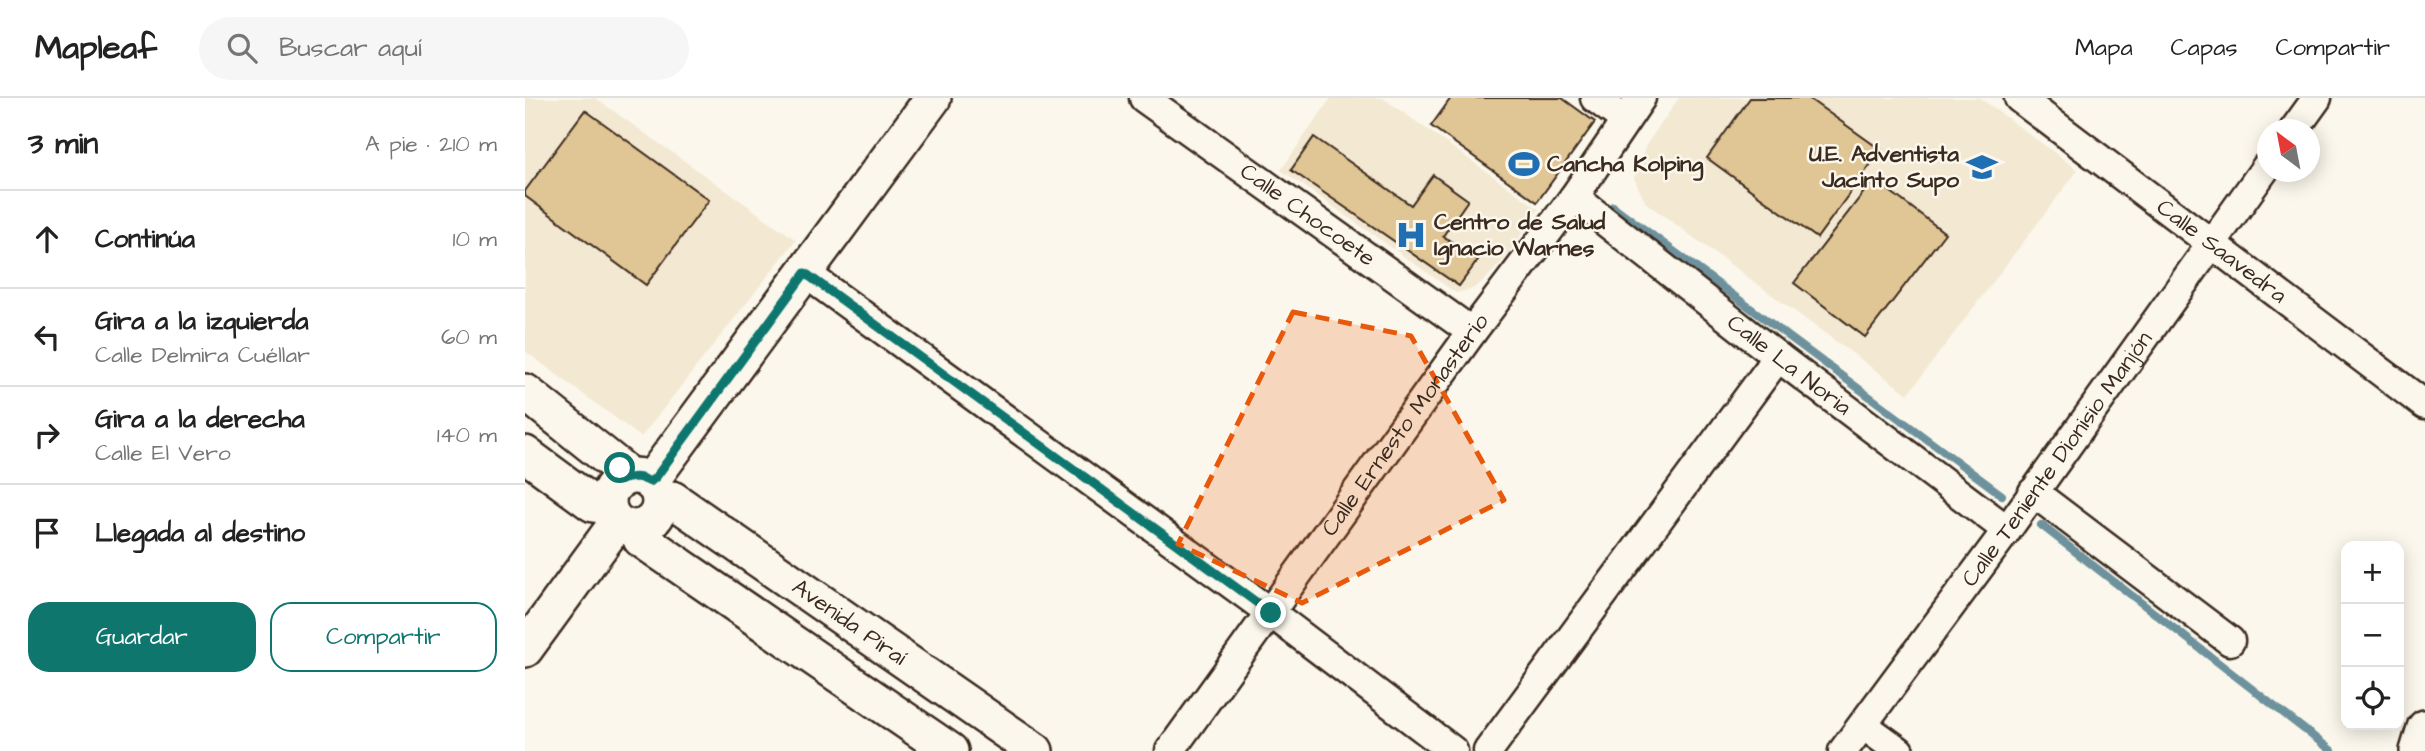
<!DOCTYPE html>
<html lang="es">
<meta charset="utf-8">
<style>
:root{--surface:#fff;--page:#f6f6f6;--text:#222;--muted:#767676;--line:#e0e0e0;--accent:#0f766e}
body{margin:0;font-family:"Architects Daughter",sans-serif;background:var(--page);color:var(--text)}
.controls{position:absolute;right:21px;bottom:21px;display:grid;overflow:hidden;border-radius:14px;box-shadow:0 4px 18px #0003}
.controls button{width:63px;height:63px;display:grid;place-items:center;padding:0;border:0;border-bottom:2px solid var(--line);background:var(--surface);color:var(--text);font:35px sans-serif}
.compass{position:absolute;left:1732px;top:21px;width:63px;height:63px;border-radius:50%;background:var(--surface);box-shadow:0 4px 18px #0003;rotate:328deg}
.stop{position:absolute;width:21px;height:21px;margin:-16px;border:5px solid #0f766e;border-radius:50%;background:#fff}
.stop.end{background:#0f766e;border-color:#fff;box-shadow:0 2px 7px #0008}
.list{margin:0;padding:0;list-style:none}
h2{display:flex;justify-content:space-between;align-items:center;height:91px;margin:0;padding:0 28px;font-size:30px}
h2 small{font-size:23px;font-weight:400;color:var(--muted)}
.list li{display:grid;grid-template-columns:46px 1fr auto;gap:21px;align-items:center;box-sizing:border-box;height:98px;padding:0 28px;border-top:2px solid var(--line)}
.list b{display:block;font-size:26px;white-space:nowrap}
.list p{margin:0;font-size:23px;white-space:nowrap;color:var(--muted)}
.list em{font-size:23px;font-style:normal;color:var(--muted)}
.actions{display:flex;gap:14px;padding:21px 28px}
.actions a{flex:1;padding:16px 0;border:2px solid var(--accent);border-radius:21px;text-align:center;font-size:24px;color:var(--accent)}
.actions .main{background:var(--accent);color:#fff}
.icon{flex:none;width:38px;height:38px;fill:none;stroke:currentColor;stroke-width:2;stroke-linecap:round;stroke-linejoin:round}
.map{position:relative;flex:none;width:1900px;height:653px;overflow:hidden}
header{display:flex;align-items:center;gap:42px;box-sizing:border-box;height:98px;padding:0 35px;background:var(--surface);border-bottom:2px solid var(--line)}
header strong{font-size:33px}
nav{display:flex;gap:38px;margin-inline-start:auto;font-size:24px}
.search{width:490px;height:63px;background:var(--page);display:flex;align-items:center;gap:18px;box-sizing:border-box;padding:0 24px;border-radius:38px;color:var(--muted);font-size:26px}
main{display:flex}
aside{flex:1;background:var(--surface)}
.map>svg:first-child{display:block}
</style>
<header>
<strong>Mapleaf</strong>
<div class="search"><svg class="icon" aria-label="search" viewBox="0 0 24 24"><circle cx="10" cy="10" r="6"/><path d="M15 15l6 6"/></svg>Buscar aquí</div>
<nav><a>Mapa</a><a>Capas</a><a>Compartir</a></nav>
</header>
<main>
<aside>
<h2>3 min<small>A pie · 210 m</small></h2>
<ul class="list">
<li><svg class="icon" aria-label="ahead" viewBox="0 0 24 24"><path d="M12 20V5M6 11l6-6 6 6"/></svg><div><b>Continúa</b></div><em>10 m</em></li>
<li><svg class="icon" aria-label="left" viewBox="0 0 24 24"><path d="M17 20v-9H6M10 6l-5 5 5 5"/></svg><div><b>Gira a la izquierda</b><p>Calle Delmira Cuéllar</p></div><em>60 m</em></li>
<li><svg class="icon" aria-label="right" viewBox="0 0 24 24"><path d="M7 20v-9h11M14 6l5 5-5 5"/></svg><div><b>Gira a la derecha</b><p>Calle El Vero</p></div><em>140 m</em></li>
<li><svg class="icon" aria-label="arrive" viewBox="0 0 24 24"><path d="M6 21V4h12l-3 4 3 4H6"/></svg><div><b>Llegada al destino</b></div></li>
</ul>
<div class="actions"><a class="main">Guardar</a><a>Compartir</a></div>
</aside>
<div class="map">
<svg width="1900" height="653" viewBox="0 0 1900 653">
<rect width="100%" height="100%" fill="#fbf7ec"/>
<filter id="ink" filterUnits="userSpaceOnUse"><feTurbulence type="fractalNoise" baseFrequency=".0143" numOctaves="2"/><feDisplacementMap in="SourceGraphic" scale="14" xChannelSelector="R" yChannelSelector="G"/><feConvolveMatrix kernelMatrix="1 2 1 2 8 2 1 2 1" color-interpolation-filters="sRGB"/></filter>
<g filter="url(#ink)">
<path fill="#f3e8d2" d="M0 0H70L271 142 116 339 0 253Z
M806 0H858L1014 111 980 160 959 183 947 191 931 195 756 72Z
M1154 0H1455L1553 72 1383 296 1120 104 1109 80 1121 47Z"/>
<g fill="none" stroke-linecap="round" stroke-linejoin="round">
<path stroke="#6e929d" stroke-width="8" d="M1088 108 1477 397
M1516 427 1807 653"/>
</g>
<path fill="#e0c595" stroke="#3b2a1e" stroke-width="2" d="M926 0H1037L1070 24 1012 104 906 28Z
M1225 0H1283L1356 52 1292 140 1182 60Z
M60 12 184 102 121 187 0 98V93Z
M789 39 886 107 908 77 943 102 918 138 953 162 934 188 766 72Z
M1349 81 1420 135 1340 239 1269 185Z"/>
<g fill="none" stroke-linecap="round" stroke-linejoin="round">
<g stroke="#3b2a1e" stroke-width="33">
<g id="minor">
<path id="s1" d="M619 0 947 234"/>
<path d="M1070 0 1100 22"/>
<path id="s2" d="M1494 0 1900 307"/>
<path d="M1769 32 1792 0"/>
<path id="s3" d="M1049 99 1253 259 1482 432"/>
<path d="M280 175 746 515 928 653"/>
<path d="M1508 394 1705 543"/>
<path d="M1338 627 1374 653"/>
<path id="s4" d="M645 653 947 234 1049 99 1116 0"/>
<path d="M963 653 1253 259"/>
<path id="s5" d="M1318 653 1482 432 1742 68"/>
</g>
</g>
<g stroke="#3b2a1e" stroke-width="40">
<g id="major">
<path d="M0 294 95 370 96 382"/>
<path d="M0 356 68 406 83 407"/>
<circle cx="109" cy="404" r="26"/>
<path d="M125 384 408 0"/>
<path id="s6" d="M135 401H147L510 653"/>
<path d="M112 430 116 441 425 653"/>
<path d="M0 551 92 425"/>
<path d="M1893 653 1900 630"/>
</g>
</g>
<use href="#minor" stroke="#fbf7ec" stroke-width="28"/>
<use href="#major" stroke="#fbf7ec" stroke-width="35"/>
</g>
</g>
<g fill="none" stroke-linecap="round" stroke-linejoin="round" filter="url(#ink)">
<path stroke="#0f766e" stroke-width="9" d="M95 370 96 382C108 378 115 378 125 384L131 379 280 175 746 515"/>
</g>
<path fill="#e8590c" fill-opacity="0.2" stroke="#e8590c" stroke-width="5" stroke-dasharray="14 9" stroke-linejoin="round" d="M768 214 886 238 979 402 777 505 653 446Z"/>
<defs>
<g id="stadium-bare" transform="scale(2.415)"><path d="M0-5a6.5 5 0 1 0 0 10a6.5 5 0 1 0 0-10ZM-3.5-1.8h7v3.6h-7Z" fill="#1f6fb2" stroke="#fbf7ec" stroke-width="2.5" paint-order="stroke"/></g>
<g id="school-bare" transform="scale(2.415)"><path d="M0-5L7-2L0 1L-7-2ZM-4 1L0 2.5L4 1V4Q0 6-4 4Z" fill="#1f6fb2" stroke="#fbf7ec" stroke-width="2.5" paint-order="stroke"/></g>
<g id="hospital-bare" transform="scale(2.415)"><path d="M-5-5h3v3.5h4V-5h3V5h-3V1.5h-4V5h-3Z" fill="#1f6fb2" stroke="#fbf7ec" stroke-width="2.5" paint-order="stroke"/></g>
</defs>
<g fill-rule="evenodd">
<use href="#stadium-bare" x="999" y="66"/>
<use href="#school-bare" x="1457" y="69"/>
<use href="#hospital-bare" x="886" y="137"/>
</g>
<g text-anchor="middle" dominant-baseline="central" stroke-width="5" stroke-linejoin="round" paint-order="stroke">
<g font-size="23" font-weight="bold" fill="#3b2a1e" stroke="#fbf7ec" text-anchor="start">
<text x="1434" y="56" text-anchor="end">U.E. Adventista<tspan x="1434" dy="26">Jacinto Supo</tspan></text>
<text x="1022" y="66">Cancha Kolping</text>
<text x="909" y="124">Centro de Salud<tspan x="909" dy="26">Ignacio Warnes</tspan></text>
</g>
<g font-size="23" fill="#3b2a1e" stroke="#fbf7ec">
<text stroke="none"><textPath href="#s1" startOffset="201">Calle Chocoete</textPath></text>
<text stroke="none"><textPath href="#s2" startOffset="254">Calle Saavedra</textPath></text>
<text stroke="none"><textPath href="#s3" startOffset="273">Calle La Noria</textPath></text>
<text stroke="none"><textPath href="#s4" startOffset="402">Calle Ernesto Monasterio</textPath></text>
<text stroke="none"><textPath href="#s5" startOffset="362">Calle Teniente Dionisio Manjón</textPath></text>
<text stroke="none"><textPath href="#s6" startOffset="228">Avenida Piraí</textPath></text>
</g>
</g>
</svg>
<div class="controls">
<button>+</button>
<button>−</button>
<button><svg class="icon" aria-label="locate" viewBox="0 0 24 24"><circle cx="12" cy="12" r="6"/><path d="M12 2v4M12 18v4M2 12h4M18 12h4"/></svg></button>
</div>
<svg class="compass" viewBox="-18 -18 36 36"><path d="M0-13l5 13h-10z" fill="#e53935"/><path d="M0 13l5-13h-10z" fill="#767676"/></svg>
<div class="stop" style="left:95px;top:370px"></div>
<div class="stop end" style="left:746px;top:515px"></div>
</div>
</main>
